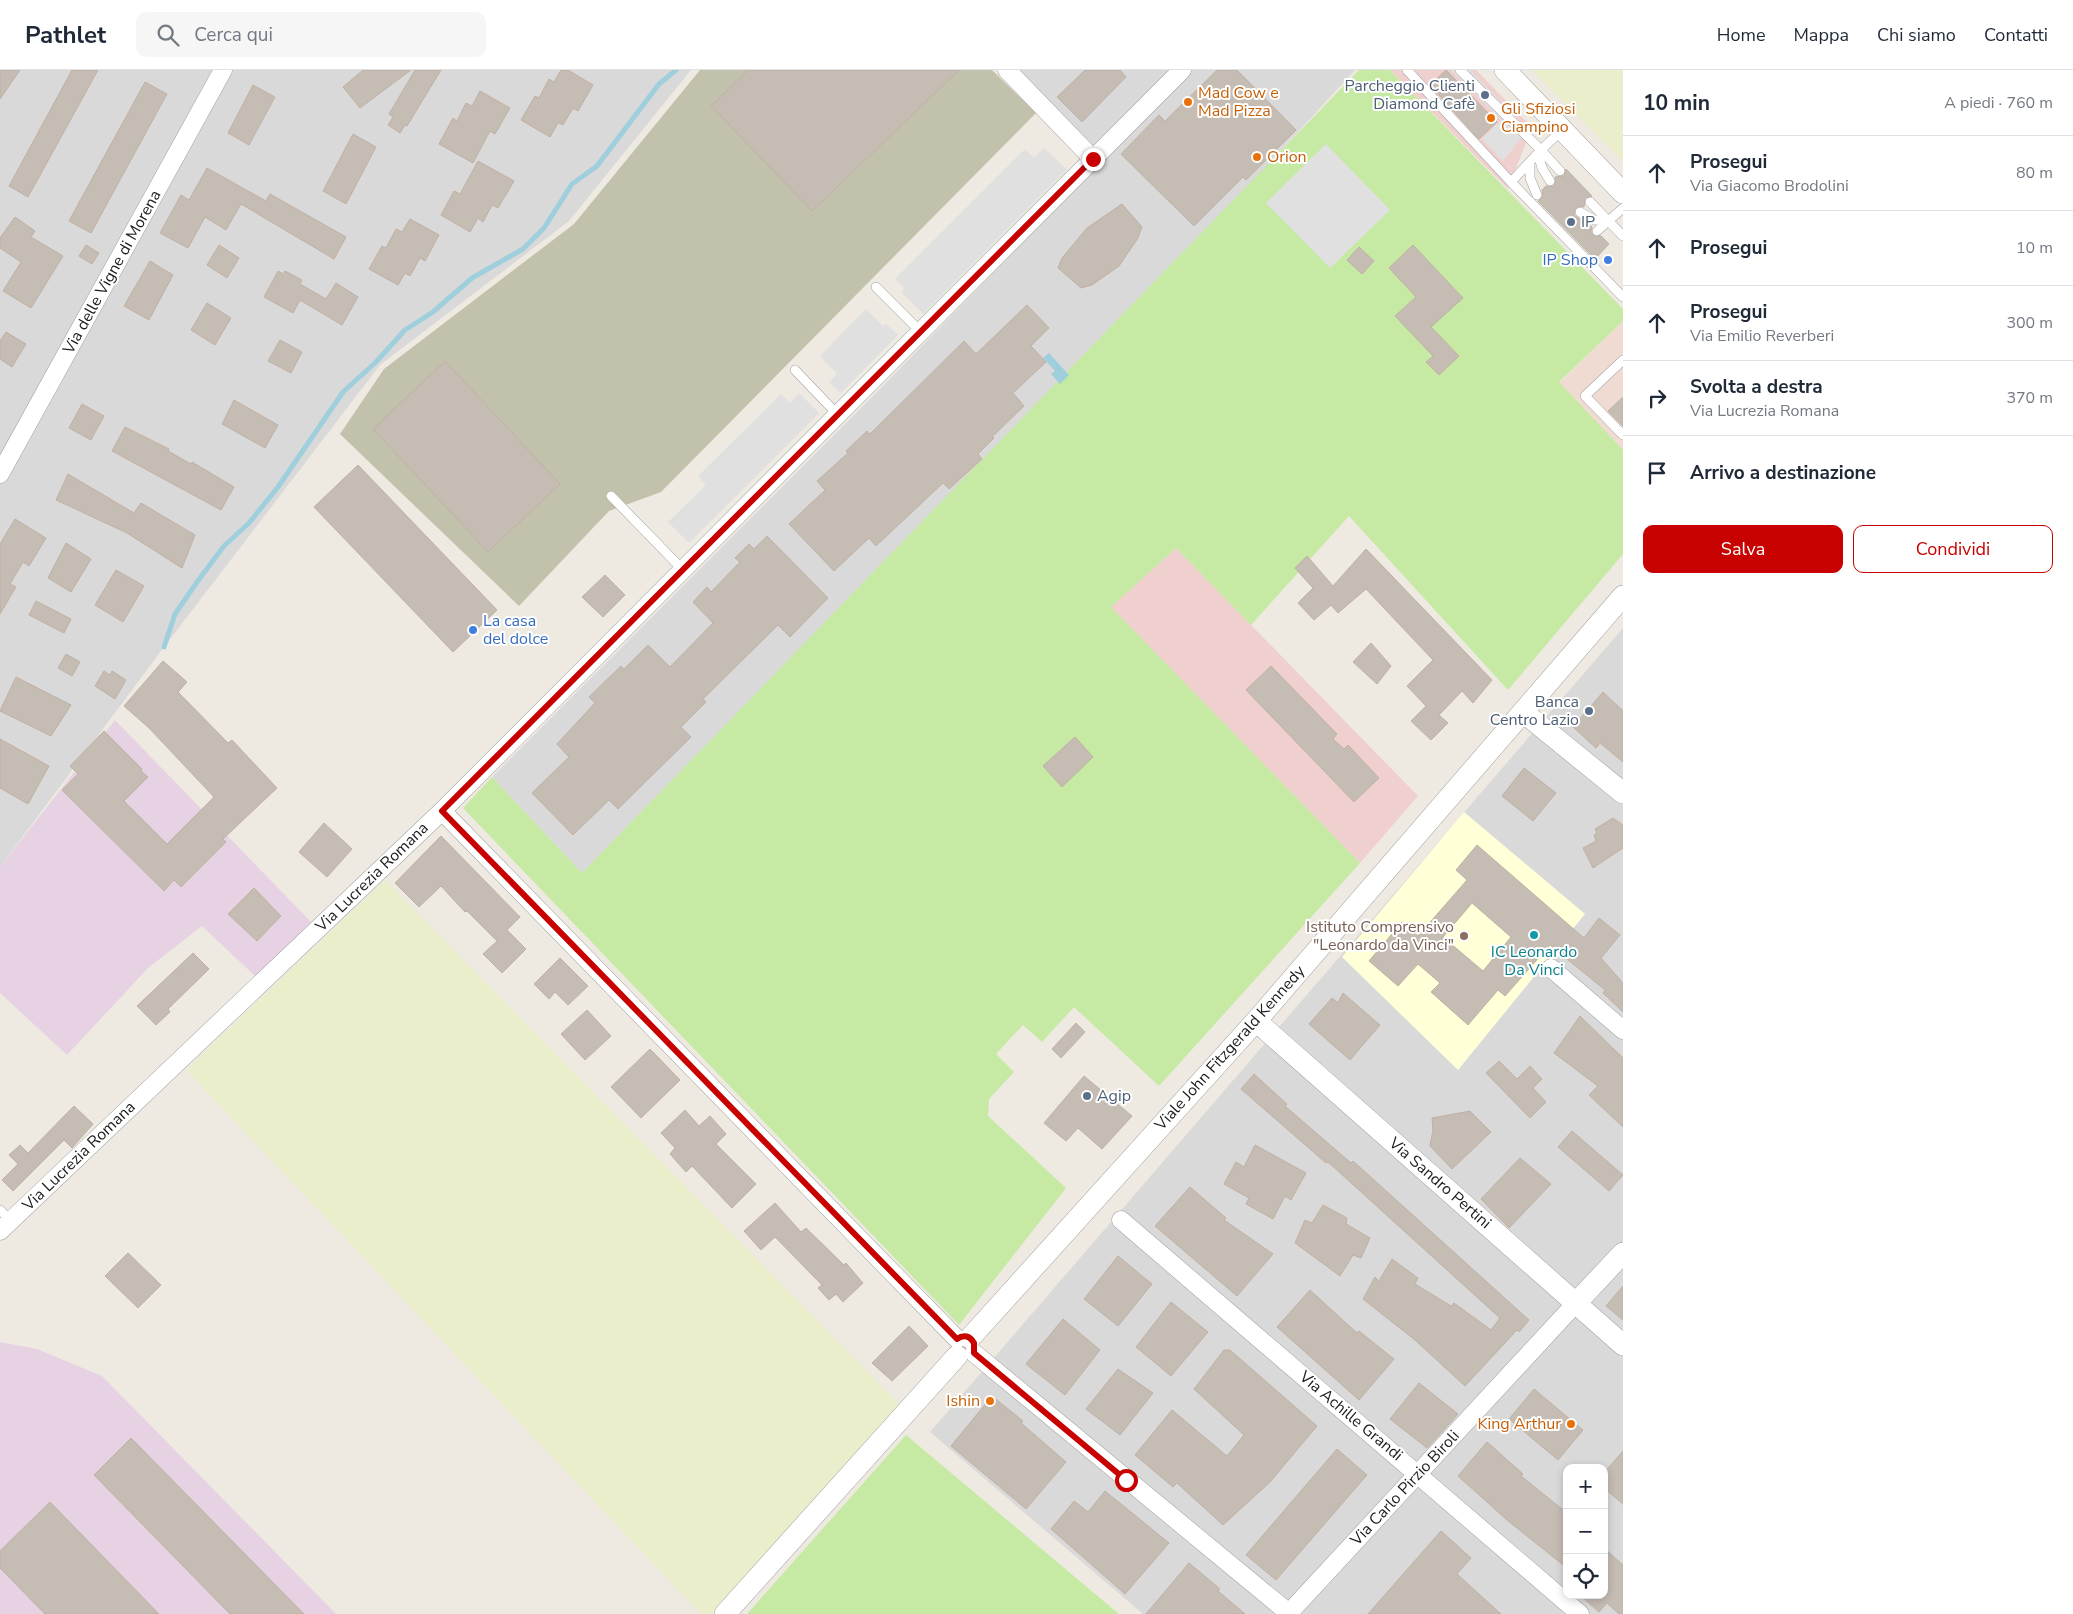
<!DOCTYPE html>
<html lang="it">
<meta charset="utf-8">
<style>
:root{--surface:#fff;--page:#f6f6f7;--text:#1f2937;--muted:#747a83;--line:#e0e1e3;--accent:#c70200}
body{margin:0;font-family:"Nunito Sans",sans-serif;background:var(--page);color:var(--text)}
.controls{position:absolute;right:15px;bottom:15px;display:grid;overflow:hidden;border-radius:10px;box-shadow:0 2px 8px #0003}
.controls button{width:45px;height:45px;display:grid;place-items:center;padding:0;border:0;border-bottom:1px solid var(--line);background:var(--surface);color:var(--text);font:25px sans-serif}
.stop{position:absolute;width:15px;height:15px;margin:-11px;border:4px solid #c70200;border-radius:50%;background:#fff}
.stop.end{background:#c70200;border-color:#fff;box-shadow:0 1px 5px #0008}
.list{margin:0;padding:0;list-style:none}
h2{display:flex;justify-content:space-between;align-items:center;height:65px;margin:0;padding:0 20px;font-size:21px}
h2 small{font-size:16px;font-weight:400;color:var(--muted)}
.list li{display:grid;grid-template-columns:32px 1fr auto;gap:15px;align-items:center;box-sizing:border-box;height:75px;padding:0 20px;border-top:1px solid var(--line)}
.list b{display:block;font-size:19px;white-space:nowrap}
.list p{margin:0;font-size:16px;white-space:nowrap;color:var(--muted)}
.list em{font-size:16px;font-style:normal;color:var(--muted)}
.actions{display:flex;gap:10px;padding:15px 20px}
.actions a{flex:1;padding:11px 0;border:1px solid var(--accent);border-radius:10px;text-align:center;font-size:18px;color:var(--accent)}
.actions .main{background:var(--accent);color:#fff}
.icon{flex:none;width:28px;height:28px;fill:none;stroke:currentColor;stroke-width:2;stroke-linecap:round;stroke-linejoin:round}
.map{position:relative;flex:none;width:1623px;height:1544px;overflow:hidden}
header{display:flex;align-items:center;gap:30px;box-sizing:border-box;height:70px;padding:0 25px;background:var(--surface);border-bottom:1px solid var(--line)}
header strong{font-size:24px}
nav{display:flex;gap:28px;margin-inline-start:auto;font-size:18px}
.search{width:350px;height:45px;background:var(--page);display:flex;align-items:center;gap:12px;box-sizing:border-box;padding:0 18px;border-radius:10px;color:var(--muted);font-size:19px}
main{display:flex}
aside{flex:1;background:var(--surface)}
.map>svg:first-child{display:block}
</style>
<header>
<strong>Pathlet</strong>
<div class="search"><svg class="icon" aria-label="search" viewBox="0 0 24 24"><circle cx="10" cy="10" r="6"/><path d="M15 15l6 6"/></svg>Cerca qui</div>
<nav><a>Home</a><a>Mappa</a><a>Chi siamo</a><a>Contatti</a></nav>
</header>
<main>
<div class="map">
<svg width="1623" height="1544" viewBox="0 0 1623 1544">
<rect width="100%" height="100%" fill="#eee9e1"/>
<path fill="#dad9d9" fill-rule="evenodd" d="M0 0H691L569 151 380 295 164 577 0 797Z
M1016 0H1355L1190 179 582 803 492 707 878 321 1103 90Z
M1623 558V1544H1143L930 1362ZM1567 1398H1604V1525H1567Z"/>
<path fill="#f0d0cf" d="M1390 0H1476L1532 57 1508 119Z
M1176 478 1418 726 1360 793 1110 537Z"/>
<path fill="#e7d2e3" d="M115 650 311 852 256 907 202 856 148 898 67 985 0 923V797Z
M0 1272 37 1279 102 1306 336 1544H0Z"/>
<path fill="#ffffd8" d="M1464 742 1585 844 1458 1000 1342 887Z"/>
<path fill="#f0dbd3" d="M1623 251V380L1559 313Z"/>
<path fill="#c2c2ac" d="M700 0H992L1036 43 661 422 609 441 519 536 340 364 384 299 574 154Z"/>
<path fill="#ebeecb" d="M1532 0H1623V91Z
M385 810 899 1334 711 1544H701L186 1000Z"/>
<path fill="#c6eaa4" d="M1359 0H1390L1623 239V251L1559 312 1623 380V484L1508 620 1349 446 1251 555 1176 478 1111 537 1360 793 1159 1016 1074 937 1042 972 1023 955 996 984 1014 1002 989 1029 988 1046 1066 1118 959 1255 463 738 492 707 582 803Z
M906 1365 1119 1544H747Z"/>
<path fill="#e0e0e0" d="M1451 0H1470L1528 60 1503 91 1482 69 1501 50Z
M1326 74 1390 140 1330 198 1266 133Z
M1044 78 1067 100 923 244 901 222 904 218 895 209 1025 79 1034 88Z
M866 239 883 256 886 254 898 265 841 323 829 312 837 304 820 286Z
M799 323 819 343 689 473 668 452 706 415 698 406 781 324 790 333Z"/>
<path fill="#9fcfdd" d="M1049 283 1069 305 1060 314 1051 304 1055 301 1043 288Z"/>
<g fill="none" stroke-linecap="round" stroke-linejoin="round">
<path stroke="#9fcfdd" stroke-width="5" d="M164 577 175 544 197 512 224 476 249 453 278 417 343 322 376 292 405 260 433 242 472 208 523 179 544 158 572 114 597 96 659 14 676 0"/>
</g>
<path fill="#c5bcb4" stroke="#c0b0a3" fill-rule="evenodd" d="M0 0H20L0 29Z
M72 0H98L28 127 9 116Z
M363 0H411L360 38 343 17Z
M415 0H441L407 56 405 55 400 63 388 55 393 47 389 44Z
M561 0H568L593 15 578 41 573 38 563 55 558 53 550 67 521 50 535 26 539 28 549 9 554 12Z
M748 0H959L812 141 711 36Z
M1085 0H1120L1126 7 1082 52 1057 27Z
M1217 0H1237L1296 60 1246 110 1243 107 1194 156 1121 84 1159 45 1165 51Z
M1446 0 1497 52 1479 69 1430 15Z
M145 12 167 24 91 163 69 151Z
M253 15 275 27 249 75 228 63Z
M480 21 510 38 495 64 490 61 473 93 439 74 453 48 457 51 466 33 472 36Z
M353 64 376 77 346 134 323 121Z
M478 91 514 111 498 138 492 135 483 152 478 148 470 162 441 145 454 121 460 124Z
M207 98 266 131 270 124 346 167 334 189 241 134 226 160 205 147 188 178 160 163 181 125 189 130Z
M1566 99 1592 126 1585 128 1584 137 1579 136 1575 139 1574 145 1592 157 1591 162 1593 165 1601 166 1609 174 1595 189 1538 131 1543 126 1542 120 1546 116H1554L1556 111 1555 107 1564 106Z
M1122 134 1142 157 1138 168 1119 196 1092 215 1081 218 1058 198 1062 188 1087 158Z
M15 147 35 161 31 167 63 186 31 238 3 221 21 192 0 178V168Z
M410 149 439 165 425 191 420 188 410 206 405 203 398 215 369 199 382 176 386 178 396 159 402 162Z
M86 175 99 183 92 194 79 186Z
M219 175 239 188 227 208 207 195Z
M1413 175 1463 228 1431 257 1459 286 1439 305 1426 292 1433 286 1395 246 1416 227 1389 198Z
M1359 177 1374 191 1362 204 1347 190Z
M150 191 173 205 149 250 124 236Z
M278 201 283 204 285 201 302 210 300 214 326 229 336 213 358 227 342 255 300 230 293 243 264 227Z
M207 233 231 248 215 275 191 260Z
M1027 235 1049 258 1031 276 1046 292 1013 323 1024 336 992 367 994 368 978 384 982 389 949 419 943 413 876 476 869 468 834 501 789 454 825 420 817 411 848 383 846 381 867 361 870 364 964 271 976 284Z
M6 262 26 274 12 297 0 289V271Z
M280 270 302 282 291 303 268 291Z
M445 291 560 414 488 482 373 359Z
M1623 327V356L1608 341Z
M234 330 278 355 265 378 222 354Z
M82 334 104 346 91 370 69 358Z
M125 357 169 379 168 381 191 394 192 392 234 417 221 440 112 381Z
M358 395 497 540 453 582 314 437Z
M68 404 134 443 141 433 195 465 182 498 127 463 56 430Z
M15 449 46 468 29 496 23 492 10 514 16 517 0 544V474Z
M767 466 828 528 790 567 778 555 703 629 706 632 681 657 691 667 618 739 609 730 573 765 532 723 569 687 557 674 595 633 589 627 621 596 624 599 648 575 670 597 713 553 693 532 707 517 711 522 740 492 735 488 749 474 754 479Z
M66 473 91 489 71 522 48 508Z
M1366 479 1492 610 1473 633 1462 621 1439 645 1448 653 1431 670 1411 651 1426 636 1407 616 1433 590 1366 519 1338 543 1331 535 1314 550 1298 533 1313 518 1295 498 1307 486 1333 516Z
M116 500 144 516 123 552 95 535Z
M605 505 625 525 603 547 582 527Z
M36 531 71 549 64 563 29 545Z
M1371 573 1391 596 1377 614 1353 592Z
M66 584 80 592 72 606 58 598Z
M163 591 187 612 178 622 228 673 232 670 277 718 223 769 226 772 181 817 174 810 164 821 62 720 78 704 70 696 104 661 142 699 141 701 148 707 124 731 167 774 214 727 149 658 124 636Z
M1271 596 1337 664 1333 669 1344 679 1348 675 1379 708 1354 732 1246 620Z
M104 601 110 605 112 601 126 610 115 629 95 616Z
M16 607 71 635 51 666 0 641Z
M1603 622 1623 641V692L1600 673 1596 678 1573 657Z
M1075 667 1093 687 1062 717 1043 696Z
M0 669 49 696 28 734 0 718Z
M1524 698 1556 723 1533 751 1502 726Z
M1613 748 1623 755V778L1593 798 1583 778 1596 771 1594 765 1597 763 1595 759Z
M324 753 352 779 327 807 299 782Z
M441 766 520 847 507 860 526 879 502 903 483 884 497 871 467 841 465 842 441 816 419 837 395 813Z
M1477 775 1584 868 1599 848 1620 865 1601 888 1623 913V942L1603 923 1605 920 1550 875 1505 926 1498 920 1468 955 1431 922 1440 913 1418 894 1398 916 1369 891 1402 852 1418 866 1467 810 1456 800ZM1472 833 1511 867 1483 901 1443 867Z
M254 818 281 846 257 871 228 844Z
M193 883 209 899 168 939 170 942 156 955 137 936Z
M560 888 588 916 568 935 555 922 549 929 534 914Z
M1343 923 1380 955 1350 990 1309 954 1332 928 1338 933Z
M587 940 611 966 585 990 561 964Z
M1580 946 1623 988V1057L1589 1025 1598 1016 1554 983Z
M1076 953 1085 962 1061 988 1052 979Z
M650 979 680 1010 641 1048 611 1017Z
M1499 991 1517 1009 1530 996 1542 1009 1533 1018 1546 1032 1530 1048 1486 1003Z
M1254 1004 1287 1034 1285 1036 1351 1093 1353 1091 1529 1250 1519 1262 1517 1260 1465 1316 1415 1270 1363 1229 1375 1207 1379 1211 1392 1189 1418 1208 1415 1214 1451 1236 1454 1233 1491 1260 1500 1248 1328 1092 1326 1093 1241 1019Z
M1084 1006 1132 1046 1102 1079 1078 1058 1066 1071 1044 1053Z
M74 1036 93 1054 72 1078 64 1070 13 1121 2 1110 18 1094 9 1085 20 1075 28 1083Z
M685 1040 699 1056 710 1046 726 1064 716 1074 756 1114 732 1138 692 1096 686 1102 670 1084 675 1078 661 1063Z
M1470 1041 1491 1062 1452 1099 1430 1076 1433 1060 1432 1048Z
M1572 1061 1623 1105 1609 1121 1558 1077Z
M1255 1075 1306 1103 1291 1130 1285 1126 1273 1149 1246 1134 1249 1128 1224 1114 1236 1092 1244 1097Z
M1520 1088 1551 1114 1509 1158 1481 1129Z
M1190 1117 1226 1148 1224 1150 1273 1184 1237 1226 1155 1156Z
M775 1133 801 1162 806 1158 844 1195 846 1193 863 1213 843 1232 836 1224 829 1230 818 1218 822 1215 775 1167 761 1180 744 1161Z
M1323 1135 1347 1148 1346 1154 1370 1168 1361 1188 1353 1185 1340 1206 1295 1173 1305 1150 1312 1153Z
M128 1183 161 1215 138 1238 105 1206Z
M1118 1186 1152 1214 1118 1256 1084 1229Z
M1623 1216V1250L1606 1236Z
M1310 1220 1357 1263 1359 1261 1394 1289 1359 1330 1277 1257Z
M1171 1232 1208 1262 1171 1306 1136 1277Z
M1063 1249 1100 1280 1065 1325 1026 1294Z
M909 1256 928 1276 892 1311 872 1293Z
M1224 1280H1230L1317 1356 1270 1412 1223 1455 1177 1413 1173 1417 1135 1385 1172 1340 1227 1386 1244 1365 1194 1319Z
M1118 1299 1153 1323 1120 1365 1086 1339Z
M1419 1313 1458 1344 1427 1378 1390 1349Z
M1534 1319 1583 1360 1558 1390 1509 1349Z
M992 1326 1023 1351 1021 1353 1066 1392 1026 1439 951 1376Z
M131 1368 304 1544H230L94 1405Z
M1487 1372 1523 1404 1521 1406 1567 1443V1498L1507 1450 1458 1406Z
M1337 1379 1367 1405 1276 1510 1246 1485Z
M1623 1381V1434L1604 1418V1403Z
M1105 1421 1169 1473 1125 1524 1051 1459 1074 1431 1088 1442Z
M50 1432 159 1544H45L0 1498V1481Z
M1441 1461 1471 1488 1457 1504 1501 1544H1368Z
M1604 1478 1623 1495V1544H1619L1607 1533 1599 1542 1580 1525H1604Z
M1189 1493 1220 1519 1218 1521 1245 1544H1146Z"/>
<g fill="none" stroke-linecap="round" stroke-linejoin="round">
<g stroke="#a3a3a3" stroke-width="10">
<path id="service" d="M1407 0 1511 112 1623 227
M1460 0 1541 80 1511 112
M1538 84 1542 98 1550 111
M1530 92V108L1537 125
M1560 101 1541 80 1562 60
M1590 132 1623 166
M1580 142 1594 150 1608 151
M1597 161 1623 138
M876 217 921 262
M1623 290 1585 326 1623 365
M795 300 838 345
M611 426 683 500
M0 1140 11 1151"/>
</g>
<g stroke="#a3a3a3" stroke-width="19">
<path id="minor" d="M1007 0 1093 89
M0 404 223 0
M442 741 957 1269
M1551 898 1623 960
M1121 1150 1580 1544
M0 1161 442 741 1182 0
M974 1283 1290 1544
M1288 1544 1576 1233"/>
</g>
<g stroke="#a3a3a3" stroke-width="22">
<path id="tertiary" d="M1505 0 1623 123
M1523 642 1623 723
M1256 951 1623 1275
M1576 1233 1623 1183
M970 1268 1256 951 1623 526
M725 1544 957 1286"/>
</g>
<use href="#service" stroke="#fff" stroke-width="9"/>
<use href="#minor" stroke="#fff" stroke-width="18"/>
<use href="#tertiary" stroke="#fff" stroke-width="21"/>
</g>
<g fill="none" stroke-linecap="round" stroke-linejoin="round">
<path stroke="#c70200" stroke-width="6" d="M1093 89 442 741 957 1269C964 1264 970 1266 974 1273V1283L1126 1410"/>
</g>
<g fill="#5c6f8a" stroke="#fff" stroke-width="2">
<circle cx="1485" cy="25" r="5"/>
<circle cx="1571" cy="152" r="5"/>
<circle cx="1589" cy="641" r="5"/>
<circle cx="1087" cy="1026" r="5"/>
</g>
<g fill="#e8710a" stroke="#fff" stroke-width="2">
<circle cx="1188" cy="32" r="5"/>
<circle cx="1491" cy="48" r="5"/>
<circle cx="1257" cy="87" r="5"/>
<circle cx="990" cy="1331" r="5"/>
<circle cx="1571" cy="1354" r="5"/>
</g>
<g fill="#3f7fe0" stroke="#fff" stroke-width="2">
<circle cx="1608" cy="190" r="5"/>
<circle cx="473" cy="560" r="5"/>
</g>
<circle fill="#0f9aa8" stroke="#fff" stroke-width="2" cx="1534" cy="865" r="5"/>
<circle fill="#8d6e63" stroke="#fff" stroke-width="2" cx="1464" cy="866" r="5"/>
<g text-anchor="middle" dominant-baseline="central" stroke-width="4" stroke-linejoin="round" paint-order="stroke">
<g font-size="16" fill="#4e5e75" stroke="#fff" text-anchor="end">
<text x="1475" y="16">Parcheggio Clienti<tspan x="1475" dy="18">Diamond Cafè</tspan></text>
<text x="1581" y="152" text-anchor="start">IP</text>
<text x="1579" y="632">Banca<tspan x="1579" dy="18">Centro Lazio</tspan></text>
<text x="1097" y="1026" text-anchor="start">Agip</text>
</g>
<g font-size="16" fill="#c56008" stroke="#fff" text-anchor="start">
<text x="1198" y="23">Mad Cow e<tspan x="1198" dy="18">Mad Pizza</tspan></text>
<text x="1501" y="39">Gli Sfiziosi<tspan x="1501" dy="18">Ciampino</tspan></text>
<text x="1267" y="87">Orion</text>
<text x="980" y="1331" text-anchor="end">Ishin</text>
<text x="1561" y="1354" text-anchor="end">King Arthur</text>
</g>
<g font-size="16" fill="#366cbe" stroke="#fff" text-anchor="end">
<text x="1598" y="190">IP Shop</text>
<text x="483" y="551" text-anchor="start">La casa<tspan x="483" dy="18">del dolce</tspan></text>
</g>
<g font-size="16" fill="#1c1c1c" stroke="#fff">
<text transform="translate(112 202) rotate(-61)">Via delle Vigne di Morena</text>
<text transform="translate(372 807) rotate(-44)">Via Lucrezia Romana</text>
<text transform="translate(1230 978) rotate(-48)">Viale John Fitzgerald Kennedy</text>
<text transform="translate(79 1086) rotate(-44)">Via Lucrezia Romana</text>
<text transform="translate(1440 1113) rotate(41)">Via Sandro Pertini</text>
<text transform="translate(1351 1346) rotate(40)">Via Achille Grandi</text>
<text transform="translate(1405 1418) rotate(-47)">Via Carlo Pirzio Biroli</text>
</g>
<g font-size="16" fill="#785e54" stroke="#fff" text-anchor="end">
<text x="1454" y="857">Istituto Comprensivo<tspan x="1454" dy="18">"Leonardo da Vinci"</tspan></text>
</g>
<g font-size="16" fill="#0d838f" stroke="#fff">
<text x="1534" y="882">IC Leonardo<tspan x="1534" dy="18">Da Vinci</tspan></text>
</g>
</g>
</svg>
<div class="controls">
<button>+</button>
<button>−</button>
<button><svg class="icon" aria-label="locate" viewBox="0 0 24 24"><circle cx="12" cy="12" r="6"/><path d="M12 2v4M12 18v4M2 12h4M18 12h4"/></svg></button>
</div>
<div class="stop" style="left:1126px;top:1410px"></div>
<div class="stop end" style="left:1093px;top:89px"></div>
</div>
<aside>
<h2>10 min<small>A piedi · 760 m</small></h2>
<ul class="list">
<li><svg class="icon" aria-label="ahead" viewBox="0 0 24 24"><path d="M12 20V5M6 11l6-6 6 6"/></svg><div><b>Prosegui</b><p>Via Giacomo Brodolini</p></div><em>80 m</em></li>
<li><svg class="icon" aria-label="ahead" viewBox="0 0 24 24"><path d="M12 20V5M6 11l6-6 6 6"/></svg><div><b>Prosegui</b></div><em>10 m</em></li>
<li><svg class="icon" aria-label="ahead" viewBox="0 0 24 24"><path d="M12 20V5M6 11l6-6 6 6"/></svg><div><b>Prosegui</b><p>Via Emilio Reverberi</p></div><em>300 m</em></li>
<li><svg class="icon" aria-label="right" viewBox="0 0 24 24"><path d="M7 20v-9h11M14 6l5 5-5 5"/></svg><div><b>Svolta a destra</b><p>Via Lucrezia Romana</p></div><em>370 m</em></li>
<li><svg class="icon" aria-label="arrive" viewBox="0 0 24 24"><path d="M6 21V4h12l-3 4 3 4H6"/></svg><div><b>Arrivo a destinazione</b></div></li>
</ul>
<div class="actions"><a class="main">Salva</a><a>Condividi</a></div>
</aside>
</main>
